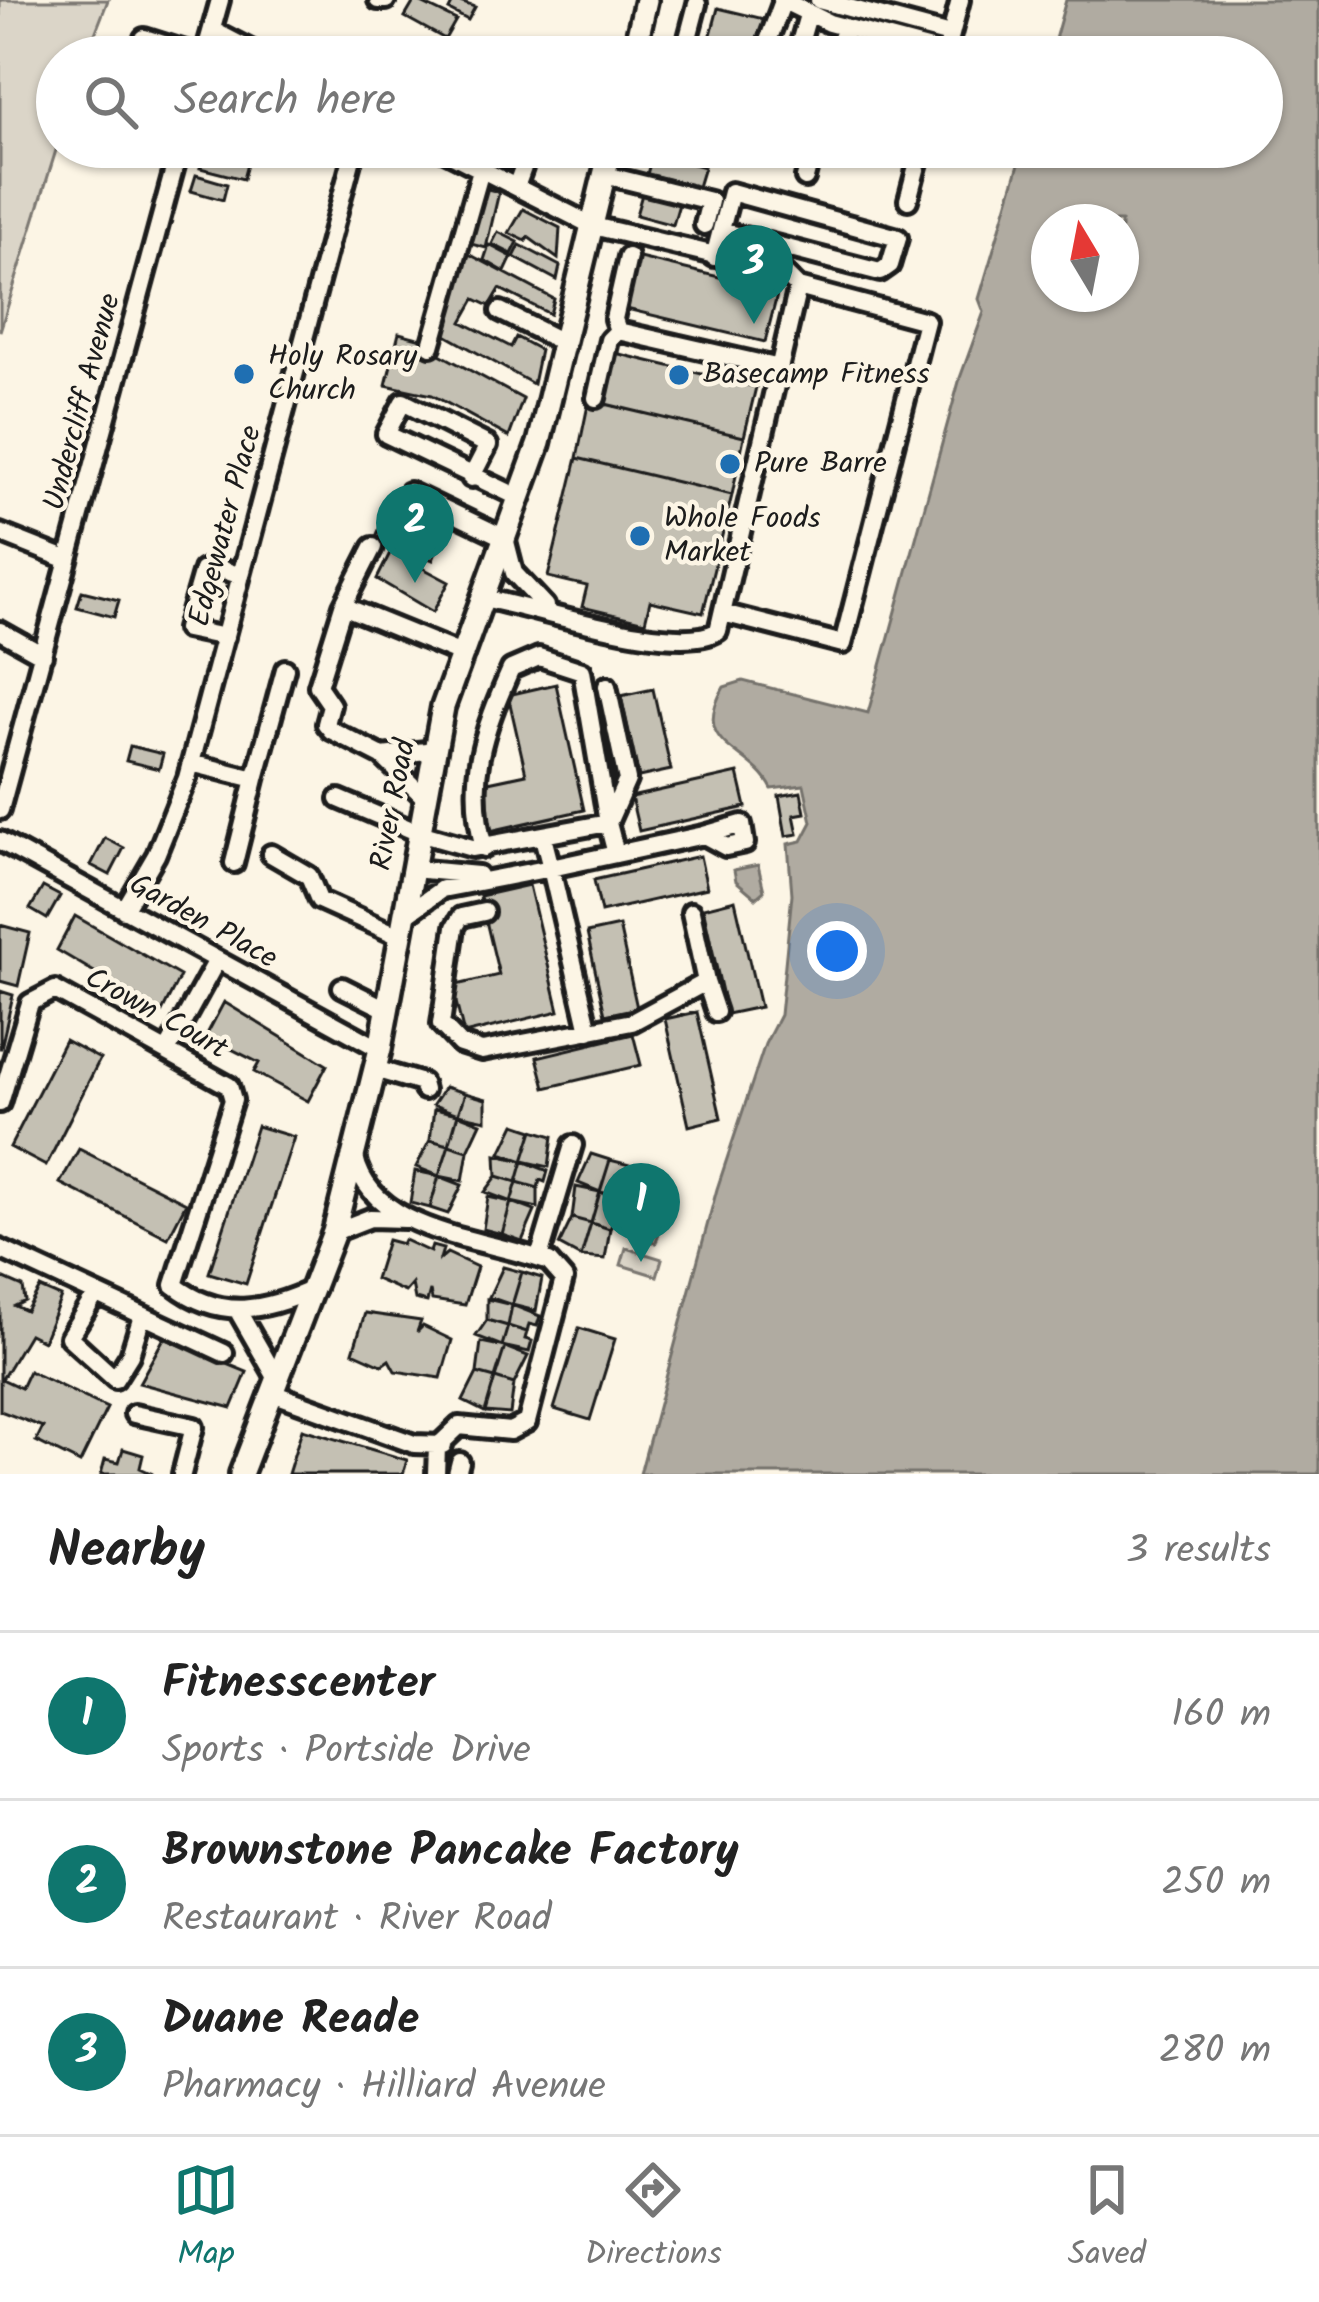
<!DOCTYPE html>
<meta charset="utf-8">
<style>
:root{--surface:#fff;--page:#f2f2f2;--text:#222;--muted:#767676;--line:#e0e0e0;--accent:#0f766e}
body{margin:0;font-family:Kalam,sans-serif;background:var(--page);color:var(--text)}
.compass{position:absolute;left:1031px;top:204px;width:108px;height:108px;border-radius:50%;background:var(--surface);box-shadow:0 3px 9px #0004;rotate:350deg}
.you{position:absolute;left:837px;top:951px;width:42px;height:42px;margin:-30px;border:9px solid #fff;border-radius:50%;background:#1a73e8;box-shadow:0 0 0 18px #1a73e833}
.badge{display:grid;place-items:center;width:78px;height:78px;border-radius:50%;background:var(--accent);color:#fff;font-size:39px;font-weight:700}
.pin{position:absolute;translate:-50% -99px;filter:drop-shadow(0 3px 6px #0008)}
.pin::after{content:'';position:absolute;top:63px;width:42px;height:36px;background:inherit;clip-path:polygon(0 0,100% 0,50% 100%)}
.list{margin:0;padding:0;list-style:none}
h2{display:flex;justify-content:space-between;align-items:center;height:156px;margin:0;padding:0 48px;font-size:51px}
h2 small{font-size:39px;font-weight:400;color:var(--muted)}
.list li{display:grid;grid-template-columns:78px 1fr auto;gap:36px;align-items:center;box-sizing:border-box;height:168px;padding:0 48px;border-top:3px solid var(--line)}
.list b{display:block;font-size:45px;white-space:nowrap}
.list p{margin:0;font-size:39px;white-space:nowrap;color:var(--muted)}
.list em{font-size:39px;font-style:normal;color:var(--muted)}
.icon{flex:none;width:66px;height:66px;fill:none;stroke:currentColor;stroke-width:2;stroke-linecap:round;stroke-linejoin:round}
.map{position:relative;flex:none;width:1319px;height:1474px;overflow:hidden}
.search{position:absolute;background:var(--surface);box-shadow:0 3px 9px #0004;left:36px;right:36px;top:36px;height:132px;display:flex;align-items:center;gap:30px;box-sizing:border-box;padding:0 42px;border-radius:66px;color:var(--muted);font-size:45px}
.sheet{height:660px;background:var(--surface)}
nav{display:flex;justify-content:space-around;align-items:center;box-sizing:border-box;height:168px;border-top:3px solid var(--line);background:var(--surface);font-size:33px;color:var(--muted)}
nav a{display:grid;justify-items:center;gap:6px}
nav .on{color:var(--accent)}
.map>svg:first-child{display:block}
</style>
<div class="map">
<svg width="1319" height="1474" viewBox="0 0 1319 1474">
<rect width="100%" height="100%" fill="#fcf5e5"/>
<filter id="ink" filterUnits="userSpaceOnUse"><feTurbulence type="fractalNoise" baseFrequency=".00833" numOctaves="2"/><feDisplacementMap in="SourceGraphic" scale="24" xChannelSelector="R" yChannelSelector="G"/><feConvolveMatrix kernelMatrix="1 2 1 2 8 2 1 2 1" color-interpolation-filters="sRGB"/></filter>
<g filter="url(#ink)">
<path fill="#dbd5c8" stroke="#7c7872" stroke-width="3" d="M0 0H108L86 57H57V147L0 331Z
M626 1248 662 1259 657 1276 621 1265Z"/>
<path fill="#b0aba1" stroke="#75726c" stroke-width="3" fill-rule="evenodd" d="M1066 0H1319V1474H640L717 1189 765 1044 780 1015 792 894 788 844 802 841 812 822 804 785 772 789C751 747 688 748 724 687L743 681 868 713 960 378 984 312 979 299 1024 147H1262V57H1050ZM1121 222V294H1049V222Z
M758 865 764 891 756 898 736 881 734 870Z
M649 1206 666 1211 656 1243 639 1239Z"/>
<path fill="#c4c0b3" stroke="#1c1c1c" stroke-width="3" d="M415 0 456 20 445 39 405 17Z
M454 0 475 7 468 20 449 10Z
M718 8 764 19 754 57H705Z
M109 147H147L143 162 108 153Z
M206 147 249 157 243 179 200 168Z
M520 147H557L553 162 519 155Z
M653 153 704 167 698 187 647 174Z
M196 175 227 184 223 200 191 191Z
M480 187 499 192 486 248 467 243Z
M642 194 679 204 673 225 636 215Z
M523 209 560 228 558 259 528 237 526 241 509 233Z
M498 232 518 242 512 254 492 244Z
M489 245 512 257 505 272 484 260Z
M520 245 560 266 557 280 514 257Z
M467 253 554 299 550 314 500 289 490 306 475 299 462 322 511 347 516 337 540 350 533 384 444 334Z
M635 257 778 291 765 342 622 308Z
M399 333 426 340 425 346 523 399 509 437 432 395 386 385Z
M611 352 756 387 744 437 599 403Z
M589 400 744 437 732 495 577 458Z
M577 458 732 495 703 613 650 601 645 622 582 607 587 586 548 577Z
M428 517 447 524 433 560 376 537 383 520 423 529Z
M391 551 449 582 433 612 377 579Z
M82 591 119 600 114 617 77 607Z
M556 684 584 810 490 831 479 784 526 774 508 695Z
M653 689 671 770 639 777 621 696Z
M130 746 163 754 159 769 126 761Z
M738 773 746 807 639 831 631 797Z
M801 792 805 813 794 815 798 834 786 836 779 796Z
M105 838 124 848 110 875 91 865Z
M700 856 707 888 601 912 594 880Z
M529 885 559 1011 464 1034 452 986 499 975 480 896Z
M43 887 60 896 47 919 30 909Z
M735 900 760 1007 727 1014 703 908Z
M75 916 180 976 162 1012 57 950Z
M0 925 30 933 18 986 0 981Z
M619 926 637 1008 605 1015 587 933Z
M0 991 13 995 1 1048H0Z
M224 1002 327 1065 308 1101 254 1072 259 1063 206 1036Z
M697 1012 721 1118 689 1126 665 1019Z
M633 1034 641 1065 545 1088 537 1057Z
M65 1040 100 1059 46 1166 10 1147Z
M445 1087 465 1093 458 1114 433 1105Z
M465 1093 486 1099V1120L458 1114Z
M434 1109 458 1114 449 1145 430 1140Z
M458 1114 481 1123 468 1151 449 1145Z
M515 1124 533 1130 523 1161 501 1153Z
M257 1126 294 1137 246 1284 209 1273Z
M533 1130 553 1136 549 1167 523 1161Z
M430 1140 449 1145 439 1176 416 1167Z
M449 1145 468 1151 463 1181 439 1176Z
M79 1149 186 1203 168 1238 60 1183Z
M591 1154 610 1160 600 1192 578 1183Z
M496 1155 523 1161 517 1182 497 1176Z
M610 1160 630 1165 624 1197 600 1192Z
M523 1161 548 1171 545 1182 540 1180 538 1188 517 1182Z
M415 1171 439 1176 430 1208 410 1203Z
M439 1176 462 1185 448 1214 430 1208Z
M497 1176 517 1182 511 1202 485 1192Z
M517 1182 538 1188V1208L511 1202Z
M576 1187 600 1192 591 1223 572 1218Z
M600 1192 623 1201 610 1229 591 1223Z
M488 1197 511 1202 502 1234 483 1229Z
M511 1202 535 1211 522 1241 502 1234Z
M572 1218 591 1223 581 1257 559 1245Z
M591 1223 610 1229 605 1259 581 1257Z
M387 1240 402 1244 404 1240 430 1252 432 1246 443 1249 440 1259 447 1253 477 1267 465 1305 432 1300 430 1291 427 1302 415 1299 412 1284 405 1292 375 1279Z
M503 1267 522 1272 512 1305 489 1297Z
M522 1272 542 1278 536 1311 512 1305Z
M0 1277 23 1287 25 1301 15 1306 26 1311 40 1288 61 1297 43 1341 29 1334 2 1379 21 1388 29 1371 107 1408 80 1463 36 1441 43 1427 0 1411Z
M487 1299 512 1305 508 1326 487 1320Z
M512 1305 540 1316 537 1326 529 1324 527 1332 508 1326Z
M365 1313 421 1321 417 1332 423 1326 452 1340 441 1378 395 1371 389 1360 382 1365 353 1352Z
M487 1320 508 1326 502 1346 476 1336Z
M508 1326 527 1332 525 1339 532 1341 529 1352 502 1346Z
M579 1328 615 1339 590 1420 554 1409Z
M164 1338 247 1372 232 1408 139 1383Z
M481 1342 505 1347 495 1378 477 1373Z
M505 1347 528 1356 514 1384 495 1378Z
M477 1373 495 1378 485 1412 463 1401Z
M495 1378 514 1384 510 1414 485 1412Z
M302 1429 407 1460 403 1474H288Z
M123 1449 143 1455 140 1468 153 1474H101L105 1459 119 1462Z"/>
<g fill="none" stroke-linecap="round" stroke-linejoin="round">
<g stroke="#1c1c1c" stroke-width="26">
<path id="minor" d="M378 0H386
M782 0 829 23 946 54
M819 0 950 35
M212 30 264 57
M144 38 204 57
M948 46 960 0
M204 57 220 0
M683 57 697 4
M762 57 783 1
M796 57 808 15
M837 57 844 27
M437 147 593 226 782 271 798 287
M501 147 524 165 516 187
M745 147 770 153 772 147
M605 175 710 201 704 225
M805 178 813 147
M908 200 922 147
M714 257 731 192 898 238 890 265 880 272 721 231
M500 311 564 343
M618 331 780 368
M431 346 481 170
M596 398 609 340 618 331 614 319 628 257
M471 478 488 445 403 402 386 434 520 498
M401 505 409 492 505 538 514 573 545 606
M0 533 68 560
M373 547 343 606 318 686 331 705 326 724 331 730 382 756 425 798
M482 598C537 608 677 656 718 631L798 287
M343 606 461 654
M723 613 843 644 926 321 798 287
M0 631 43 655
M225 637 186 629 203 570 212 566 241 576
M382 756 435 750
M191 763 255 779 285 669
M339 799 419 833 472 848 608 823 616 854
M0 810 180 147
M0 841 380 1049
M484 848C466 779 482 734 511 669L539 657 582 671 608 823 627 780 607 686
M271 854 309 876 319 900 399 936
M234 863 255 779
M413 869 478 875
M124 910 156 855 187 778 355 147
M484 912 461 917 455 927 441 1024 460 1044 482 1051 632 1022 706 982 691 912
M403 917 442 889 551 868 543 837
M706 982 716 1012
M342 987 386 1009
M589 1031 551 868 704 835 726 847 745 843 742 824 704 835
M167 1051 217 960
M375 1069 422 1083 424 1090
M0 1103 30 1003 55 990 229 1086 233 1100 174 1285C220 1321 266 1311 315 1288
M355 1157C371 1234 486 1238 549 1262L564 1279 527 1422 510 1431 459 1426 437 1447
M334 1232 370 1218 405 1219
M0 1249 224 1353
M539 1258 573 1145
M96 1294 69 1337 115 1379 130 1355 142 1316
M238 1311 277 1379
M272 1393 414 1444 443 1445
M134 1414 194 1427 182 1474
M436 1474 437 1447
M457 1474 460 1462"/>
</g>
<g stroke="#1c1c1c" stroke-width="30">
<path id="major" d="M633 57 646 0
M241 1474 334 1232 380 1049 443 707 539 443 611 147"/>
</g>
<use href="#minor" stroke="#fcf5e5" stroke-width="16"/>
<use href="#major" stroke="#fcf5e5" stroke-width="21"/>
</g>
</g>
<g fill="#1f6fb2" stroke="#fcf5e5" stroke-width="4.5">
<circle cx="244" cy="374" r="12"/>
<circle cx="679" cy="375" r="12"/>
<circle cx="730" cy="464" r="12"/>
<circle cx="640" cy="536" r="12"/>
</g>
<g text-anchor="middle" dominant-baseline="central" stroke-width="9" stroke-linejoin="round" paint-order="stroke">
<g font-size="30" fill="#1c1c1c" stroke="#fcf5e5" text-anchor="start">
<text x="268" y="357">Holy Rosary<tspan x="268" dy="34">Church</tspan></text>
<text x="703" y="375">Basecamp Fitness</text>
<text x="754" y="464">Pure Barre</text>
<text x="664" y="519">Whole Foods<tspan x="664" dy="34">Market</tspan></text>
</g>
<g font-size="30" fill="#1c1c1c" stroke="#fcf5e5">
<text transform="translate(83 402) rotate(-75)">Undercliff Avenue</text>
<text transform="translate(226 526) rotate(-75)">Edgewater Place</text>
<text transform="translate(394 805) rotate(-79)">River Road</text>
<text transform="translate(203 922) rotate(29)">Garden Place</text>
<text transform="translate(156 1014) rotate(29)">Crown Court</text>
</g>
</g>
</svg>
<svg class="compass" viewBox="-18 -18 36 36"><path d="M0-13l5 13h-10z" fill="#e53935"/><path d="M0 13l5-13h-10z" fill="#767676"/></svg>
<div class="you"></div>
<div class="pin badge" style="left:641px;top:1262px">1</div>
<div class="pin badge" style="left:415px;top:583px">2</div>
<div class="pin badge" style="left:754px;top:324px">3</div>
<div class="search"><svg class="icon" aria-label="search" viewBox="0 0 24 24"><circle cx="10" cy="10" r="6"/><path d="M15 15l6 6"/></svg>Search here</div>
</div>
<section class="sheet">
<h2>Nearby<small>3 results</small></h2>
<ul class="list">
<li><span class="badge">1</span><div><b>Fitnesscenter</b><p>Sports · Portside Drive</p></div><em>160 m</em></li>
<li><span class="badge">2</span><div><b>Brownstone Pancake Factory</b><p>Restaurant · River Road</p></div><em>250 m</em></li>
<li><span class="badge">3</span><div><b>Duane Reade</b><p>Pharmacy · Hilliard Avenue</p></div><em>280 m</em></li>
</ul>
</section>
<nav>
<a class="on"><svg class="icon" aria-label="map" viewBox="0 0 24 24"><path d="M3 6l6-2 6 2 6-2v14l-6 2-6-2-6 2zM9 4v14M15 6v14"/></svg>Map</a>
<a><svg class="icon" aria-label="directions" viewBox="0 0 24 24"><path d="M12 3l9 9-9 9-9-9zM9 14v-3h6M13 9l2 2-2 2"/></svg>Directions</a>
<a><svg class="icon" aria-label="saved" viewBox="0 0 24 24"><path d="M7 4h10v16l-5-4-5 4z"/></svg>Saved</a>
</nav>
